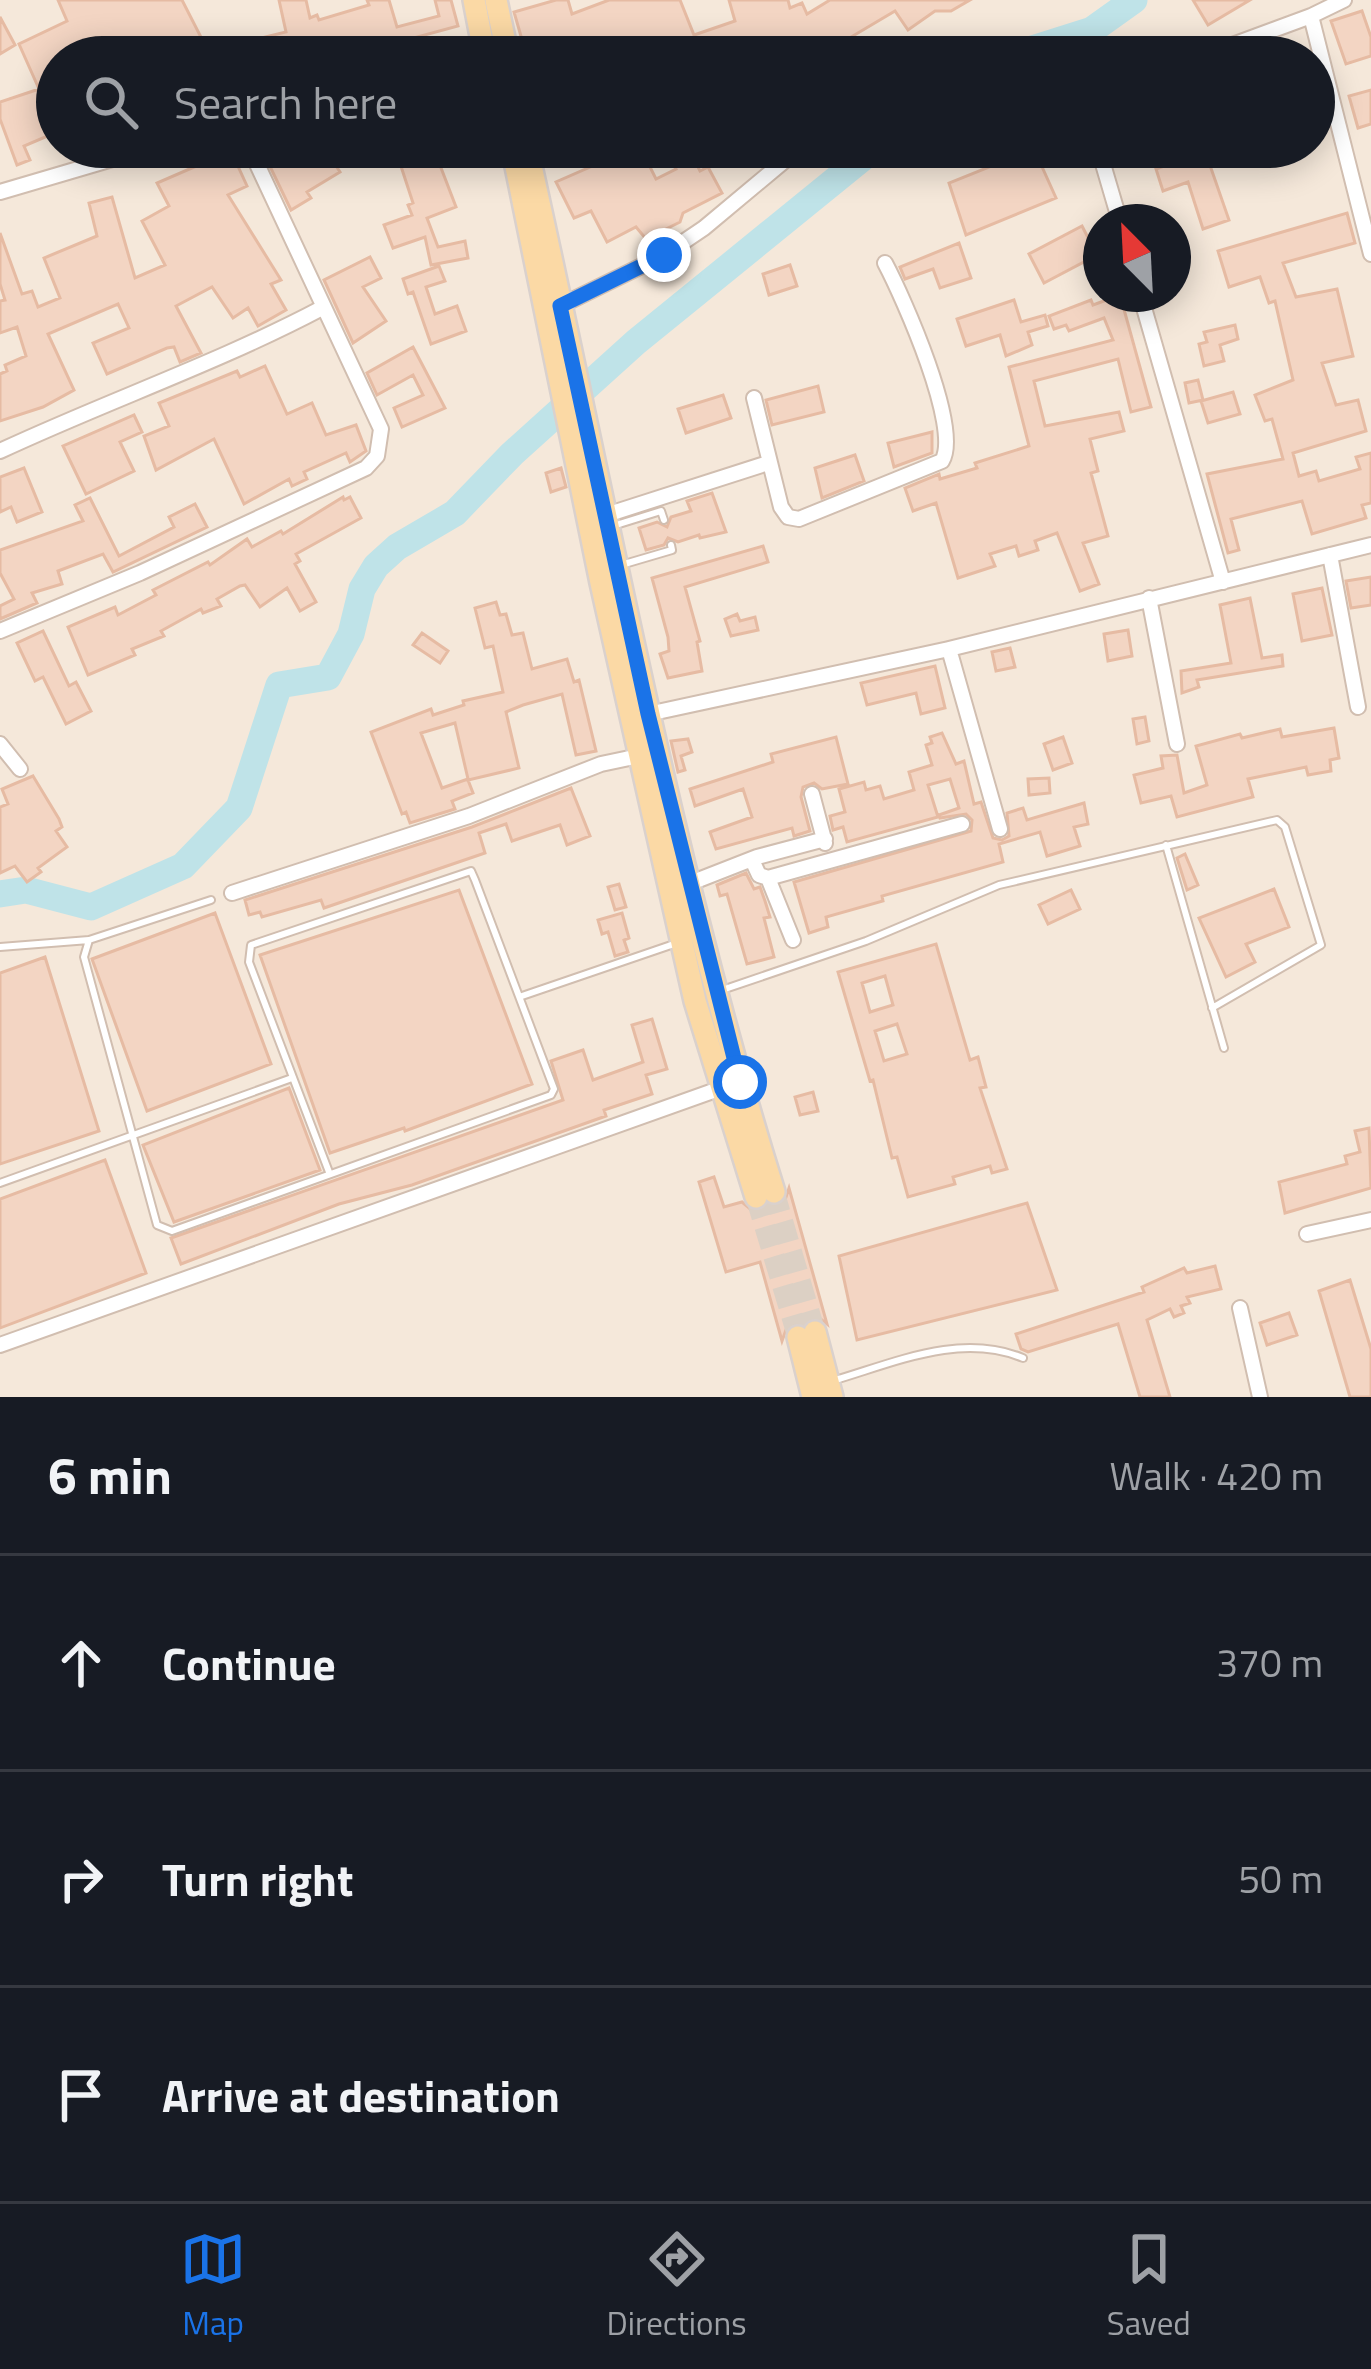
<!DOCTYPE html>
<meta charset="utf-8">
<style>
:root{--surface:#171b24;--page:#20242c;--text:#f1f3f6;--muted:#9ea1a6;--line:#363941;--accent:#1a73e8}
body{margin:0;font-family:"Titillium Web",sans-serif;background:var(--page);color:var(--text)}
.compass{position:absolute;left:1083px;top:204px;width:108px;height:108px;border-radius:50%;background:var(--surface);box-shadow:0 6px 30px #0003;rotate:336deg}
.stop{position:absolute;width:36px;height:36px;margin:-27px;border:9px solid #1a73e8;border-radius:50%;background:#fff}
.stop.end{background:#1a73e8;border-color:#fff;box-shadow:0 3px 12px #0008}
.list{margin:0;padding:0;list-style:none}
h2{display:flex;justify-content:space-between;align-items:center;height:156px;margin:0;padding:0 48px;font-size:51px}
h2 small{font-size:39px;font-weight:400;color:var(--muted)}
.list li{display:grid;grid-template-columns:78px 1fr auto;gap:36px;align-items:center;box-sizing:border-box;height:216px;padding:0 48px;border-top:3px solid var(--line)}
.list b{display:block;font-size:45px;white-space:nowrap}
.list em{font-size:39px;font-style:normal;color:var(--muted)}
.icon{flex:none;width:66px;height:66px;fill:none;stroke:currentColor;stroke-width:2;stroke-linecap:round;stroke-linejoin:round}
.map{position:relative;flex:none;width:1371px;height:1397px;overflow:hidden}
.search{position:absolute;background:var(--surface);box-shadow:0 6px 30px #0003;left:36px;right:36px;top:36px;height:132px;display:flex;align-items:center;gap:30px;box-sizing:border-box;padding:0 42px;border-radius:66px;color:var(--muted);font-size:45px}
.sheet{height:804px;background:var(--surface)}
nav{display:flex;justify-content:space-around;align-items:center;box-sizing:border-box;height:168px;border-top:3px solid var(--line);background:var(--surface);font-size:33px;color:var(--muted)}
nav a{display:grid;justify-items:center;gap:6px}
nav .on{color:var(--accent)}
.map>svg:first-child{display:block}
</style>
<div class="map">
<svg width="1371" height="1397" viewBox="0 0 1371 1397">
<rect width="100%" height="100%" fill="#fdf6ec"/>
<path fill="#f5e8da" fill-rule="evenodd" d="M0 0H1371V1397H0ZM57 57H1314V147H57ZM1101 222H1173V294H1101Z"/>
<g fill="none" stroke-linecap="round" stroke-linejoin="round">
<path stroke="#bfe3e8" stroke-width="27" d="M1007 57 1092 30 1134 0
M0 894 26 890 91 907 183 866 239 808 279 685 328 677 351 634 362 589 376 566 397 547 455 513 512 454 636 342 876 147"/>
</g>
<path fill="#f3d5c3" stroke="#e6bba3" stroke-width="3" fill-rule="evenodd" d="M58 0H182L208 51 286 32 279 0H306L310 18 317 15 319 20 369 5 367 0H389L397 27 439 16 435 0H451L458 26 406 40 410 57H377L372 40 341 49 340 45 312 57H57V132L24 146 30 160 17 165 0 119V102L39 89 19 44 67 21Z
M556 0H568L572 14 609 0H680L694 35 735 21 729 0H788L790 8 802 3 807 14 830 0H970L951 11H935L908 30 895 11 836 46 808 57H794L791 49 772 57H527L514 12Z
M1193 0H1250L1208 25Z
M1362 11 1371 37V56L1346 64 1331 21Z
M0 17 15 45 0 54Z
M1371 90V124L1358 128 1349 96Z
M276 147H367L333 161 340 172 307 192 311 198 291 210 264 154Z
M368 147H433L456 207 427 218 438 247 465 241 468 258 431 265 425 237 393 248 384 225 412 215 408 205 413 203 396 151 373 160Z
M599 147H640L656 179 676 169 665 147H688L700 171 708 167 722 193 683 213 680 222 646 239 636 227 607 242 591 211 574 218 556 182 606 160Z
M1261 147H1301V151L1265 160Z
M1034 149 1056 198 966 235 949 183Z
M231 151 247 186 228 195 281 280 271 284 286 310 258 326 248 308 233 318 212 287 176 306 201 353 180 362 174 347 167 348 107 374 93 343 129 328 118 304 48 334 74 390 43 407 0 421V374L7 371 5 365 26 356 17 327 0 333V301L5 300 0 284V233L22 294 32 291 38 307 60 298 44 258 97 236 89 203 112 197 135 278 165 265 142 221 169 206 157 183Z
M1205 151 1229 220 1203 229 1188 182 1163 191 1156 169Z
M1347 213 1355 243 1283 263 1296 297 1337 289 1353 356 1322 363 1336 405 1358 400 1366 431 1293 453 1299 476 1316 471 1319 481 1360 469 1356 457 1371 453V503L1362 505 1366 518 1312 534 1302 501 1231 519 1239 550 1228 553 1207 474 1283 459 1272 419 1265 421 1255 395 1293 380 1275 301 1269 303 1260 277 1229 287 1218 251Z
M1082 226 1097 255 1044 283 1029 254Z
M959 243 971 278 940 288 933 269 905 279 900 267Z
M370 257 381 278 363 287 386 321 353 343 324 280Z
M790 265 797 286 769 295 763 274Z
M439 266 445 281 426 287 435 314 457 306 466 331 431 344 413 292 408 294 403 279Z
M1120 295 1151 407 1131 412 1118 359 1034 381 1045 426 1119 412 1124 431 1090 439 1098 471 1091 473 1108 536 1083 543 1099 584 1080 591 1057 533 1035 541 1038 550 1019 556 1016 546 990 554 995 566 958 578 936 503 913 511 905 488 939 474 940 479 977 468 975 463 1029 446 1009 367 1113 340 1104 318 1069 331 1066 325 1054 329 1049 316 1091 300 1093 305Z
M1014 300 1021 322 1045 315 1048 326 1028 332 1032 345 1006 356 1000 335 966 346 957 319Z
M1235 325 1238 339 1220 345 1224 361 1204 366 1199 344 1207 342 1204 332Z
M413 347 445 408 402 427 394 408 423 395 413 375 377 395 367 373Z
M265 366 287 414 312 403 326 435 356 425 366 451 350 462 346 453 304 472 307 479 292 486 289 479 244 504 214 439 156 470 144 436 169 426 159 403 237 371 240 377Z
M1198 380 1203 400 1189 403 1185 383Z
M818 386 824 412 772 425 766 400Z
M1233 392 1240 414 1208 423 1201 401Z
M723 395 731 418 686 433 678 409Z
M134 415 142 432 120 442 134 471 86 494 63 446Z
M932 432V453L894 467 888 443Z
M855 455 864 481 822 498 815 468Z
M24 468 42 512 17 522 11 507 0 512V477Z
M561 468 566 487 551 492 546 473Z
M712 493 726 532 700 538 699 535 678 542 668 538 664 545 646 550 639 528 657 522 667 527 671 517 691 511 687 501Z
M343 497 344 500 350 497 361 518 296 554 300 561 295 564 316 602 300 611 287 588 260 607 245 585 240 586 217 599 221 606 203 613 201 609 161 631 164 636 132 649 135 655 88 675 68 627 115 607 118 615 156 595 153 590 208 562 210 565 247 539 252 547 281 531 283 534Z
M90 498 119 556 174 527 169 517 195 504 207 527 113 572 103 554 58 571 62 584 32 593 37 603 0 619V606L14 599 0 573V550L83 521 75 505Z
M763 546 768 562 685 587 700 641 697 642 702 671 668 678 660 654 669 651 668 637 652 578Z
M1371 577V605L1351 608 1346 581Z
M1322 588 1332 635 1302 641 1293 594Z
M1250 598 1262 658 1282 655 1283 666 1197 680 1199 687 1182 693 1181 671 1231 663 1220 605Z
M496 602 500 615 506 614 512 635 523 633 532 669 567 659 574 682 579 680 596 751 576 755 562 694 523 705 506 712 519 768 468 780 473 793 452 801 455 809 410 823 406 812 402 814 371 732 431 709 433 715 464 705 463 701 503 692 493 646 485 648 475 608ZM455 723 468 779 442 788 421 733Z
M737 614 740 621 755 617 758 630 731 636 725 619Z
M1128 630 1132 656 1108 661 1104 634Z
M43 631 69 686 76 682 91 711 66 724 43 677 35 681 17 643Z
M422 633 448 651 440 663 413 645Z
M1010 648 1015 667 996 671 992 652Z
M935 666 945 708 921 714 916 693 867 705 861 683Z
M1145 717 1149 741 1137 744 1133 719Z
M1334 728 1339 758 1330 760 1331 771 1308 775 1306 767 1248 779 1253 797 1177 817 1171 796 1141 803 1134 775 1163 768 1161 756 1177 755 1184 793 1207 785 1196 746 1240 734 1242 738 1280 729 1282 737Z
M942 733 956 764 964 761 974 804 981 802 993 838 1002 840 1009 836 1007 813 1023 808 1027 820 1084 803 1088 824 1074 827 1080 846 1047 856 1040 832 999 844 1003 862 882 896 883 901 826 917 828 927 809 933 794 882 971 831 972 820 966 814 940 818 939 815 959 808 950 779 928 785 938 817 847 842 843 827 833 830 830 816 845 812 839 789 864 782 866 790 880 786 884 799 914 790 909 772 932 765 926 745 932 743 930 737Z
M836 737 848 784 822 789 814 783 803 787 801 797 810 831 794 836 792 828 716 849 710 832 752 817 743 789 695 806 690 789 773 762 771 754Z
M1063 737 1072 763 1053 770 1044 744Z
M688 739 692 752 681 756 685 770 678 772 671 741Z
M33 776 59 819 62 827 56 831 67 847 38 868 41 872 27 882 15 866 0 873V807L8 804 2 789Z
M1049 778 1050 793 1029 795 1028 779Z
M571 788 590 836 567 845 560 825 512 841 506 824 479 833 485 853 324 908 321 900 262 917 260 912 249 915 245 900 472 827Z
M1185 854 1198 885 1187 890 1177 858Z
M746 873 754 889 760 887 765 901 770 917 764 918 774 957 747 964 727 894 720 896 717 885Z
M619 884 626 907 615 910 608 887Z
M1274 889 1289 927 1246 944 1255 962 1226 977 1199 918Z
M459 890 532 1084 405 1131 404 1128 330 1153 260 955Z
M1071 890 1080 909 1048 924 1039 905Z
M215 913 271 1064 147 1111 92 959Z
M622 913 629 938 624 940 628 952 615 956 608 932 602 934 598 920Z
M936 944 970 1060 978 1057 986 1087 980 1088 1007 1169 992 1173 990 1166 953 1177 955 1184 908 1197 897 1157 892 1158 873 1080 870 1081 838 972ZM885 976 893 1005 870 1012 862 983ZM897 1024 907 1054 884 1061 875 1031Z
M45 957 99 1131 0 1164V973Z
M652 1019 667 1069 646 1075 652 1094 604 1110 606 1116 412 1185 339 1204 181 1264 171 1238 563 1100 551 1061 583 1050 593 1080 643 1062 632 1025Z
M289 1088 320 1170 174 1222 143 1145Z
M813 1092 818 1111 800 1115 795 1097Z
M1369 1128 1371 1188 1285 1213 1279 1182 1347 1164 1345 1156 1360 1152 1355 1131Z
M105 1160 146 1273 0 1328V1199Z
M714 1177 724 1207 742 1202 754 1212 784 1203 789 1188 827 1324 818 1317 793 1323 787 1327 782 1341 760 1262 726 1272 699 1182Z
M1027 1203 1057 1290 857 1340 839 1256Z
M1215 1266 1221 1289 1187 1297 1190 1303 1181 1306 1184 1313 1174 1317 1170 1309 1147 1320 1170 1397H1140L1118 1324 1028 1352 1021 1349 1016 1334 1144 1292 1142 1287 1184 1268 1187 1273Z
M1350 1280 1371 1349V1397H1350L1319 1291Z
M1289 1313 1297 1335 1267 1345 1260 1323Z"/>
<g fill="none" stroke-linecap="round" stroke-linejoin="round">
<path stroke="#dcd0c4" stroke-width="21" stroke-dasharray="21 10" stroke-linecap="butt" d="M774 1192 815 1332
M756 1197 798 1337"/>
<g stroke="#d1beb0" stroke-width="10">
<path id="lane" d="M616 525 661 511 664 520
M621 565 672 550 671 545
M1166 845 1224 1048
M211 900 89 940 84 957 157 1225 172 1231 551 1095 554 1089 475 880 471 871 251 945 249 962 329 1172
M0 947 89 940
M722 990 866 941 999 885 1277 820 1285 827 1321 945 1212 1008
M522 996 674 944
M0 1183 292 1078
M832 1381C894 1363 960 1332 1023 1358"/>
</g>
<g stroke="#d1beb0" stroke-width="18">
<path id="street" d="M1344 0 1311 16 1371 254
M461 57 506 43
M908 57V56
M1200 57 1311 16
M771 147 772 171
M1098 147 1120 222
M0 192 153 147
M1140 294 1223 582
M560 306 664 255 704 228 801 147
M754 398 781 507 788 517 799 519 942 461C962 429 903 297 885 263
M0 451C107 401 218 363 322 308
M606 515 768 463
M1330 555 1358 707
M1149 598 1177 744
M0 631 140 573 366 468 377 456 381 429 249 147
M949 649 1000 829
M648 714 949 649 1371 545
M0 744 20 769
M812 794 825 843
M752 860 759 875 768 878 962 824
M768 878 793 940
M688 884 757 857 825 839
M232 893 469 816 601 764 639 756
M1307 1234 1371 1220
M1240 1308 1260 1397
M0 1345 730 1085"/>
</g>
<g stroke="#dad1cd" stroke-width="26">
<path id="primary" d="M474 0 485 57
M496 0 508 57
M512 147 601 583 695 1001 756 1197
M527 148C605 497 667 850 774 1192
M815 1332 832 1397
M798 1337 813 1397"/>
</g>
<use href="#lane" stroke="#fff" stroke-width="6"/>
<use href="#street" stroke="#fff" stroke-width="14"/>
<use href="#primary" stroke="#fbd9a5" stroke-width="21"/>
</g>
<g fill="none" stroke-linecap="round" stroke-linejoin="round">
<path stroke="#1a73e8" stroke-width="15" d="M664 255 560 306 648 714 740 1082"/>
</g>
</svg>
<svg class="compass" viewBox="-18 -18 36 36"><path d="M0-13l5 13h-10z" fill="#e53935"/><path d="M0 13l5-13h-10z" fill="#9ea1a6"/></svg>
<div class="stop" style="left:740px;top:1082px"></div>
<div class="stop end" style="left:664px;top:255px"></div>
<div class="search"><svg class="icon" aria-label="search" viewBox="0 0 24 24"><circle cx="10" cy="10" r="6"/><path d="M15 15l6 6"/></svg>Search here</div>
</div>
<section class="sheet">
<h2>6 min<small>Walk · 420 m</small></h2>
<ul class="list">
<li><svg class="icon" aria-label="ahead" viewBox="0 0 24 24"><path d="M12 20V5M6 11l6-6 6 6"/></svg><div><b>Continue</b></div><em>370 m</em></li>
<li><svg class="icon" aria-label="right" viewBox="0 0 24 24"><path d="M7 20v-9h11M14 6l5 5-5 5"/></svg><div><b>Turn right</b></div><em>50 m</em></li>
<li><svg class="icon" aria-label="arrive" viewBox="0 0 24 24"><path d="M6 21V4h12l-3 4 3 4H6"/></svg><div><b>Arrive at destination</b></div></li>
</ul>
</section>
<nav>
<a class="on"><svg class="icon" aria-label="map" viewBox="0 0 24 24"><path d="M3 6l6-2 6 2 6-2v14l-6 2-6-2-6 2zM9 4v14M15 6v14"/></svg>Map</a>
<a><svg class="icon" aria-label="directions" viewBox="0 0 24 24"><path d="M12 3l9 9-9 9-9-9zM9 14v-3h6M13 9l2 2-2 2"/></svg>Directions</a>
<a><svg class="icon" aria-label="saved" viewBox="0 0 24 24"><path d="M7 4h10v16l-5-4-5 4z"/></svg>Saved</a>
</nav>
